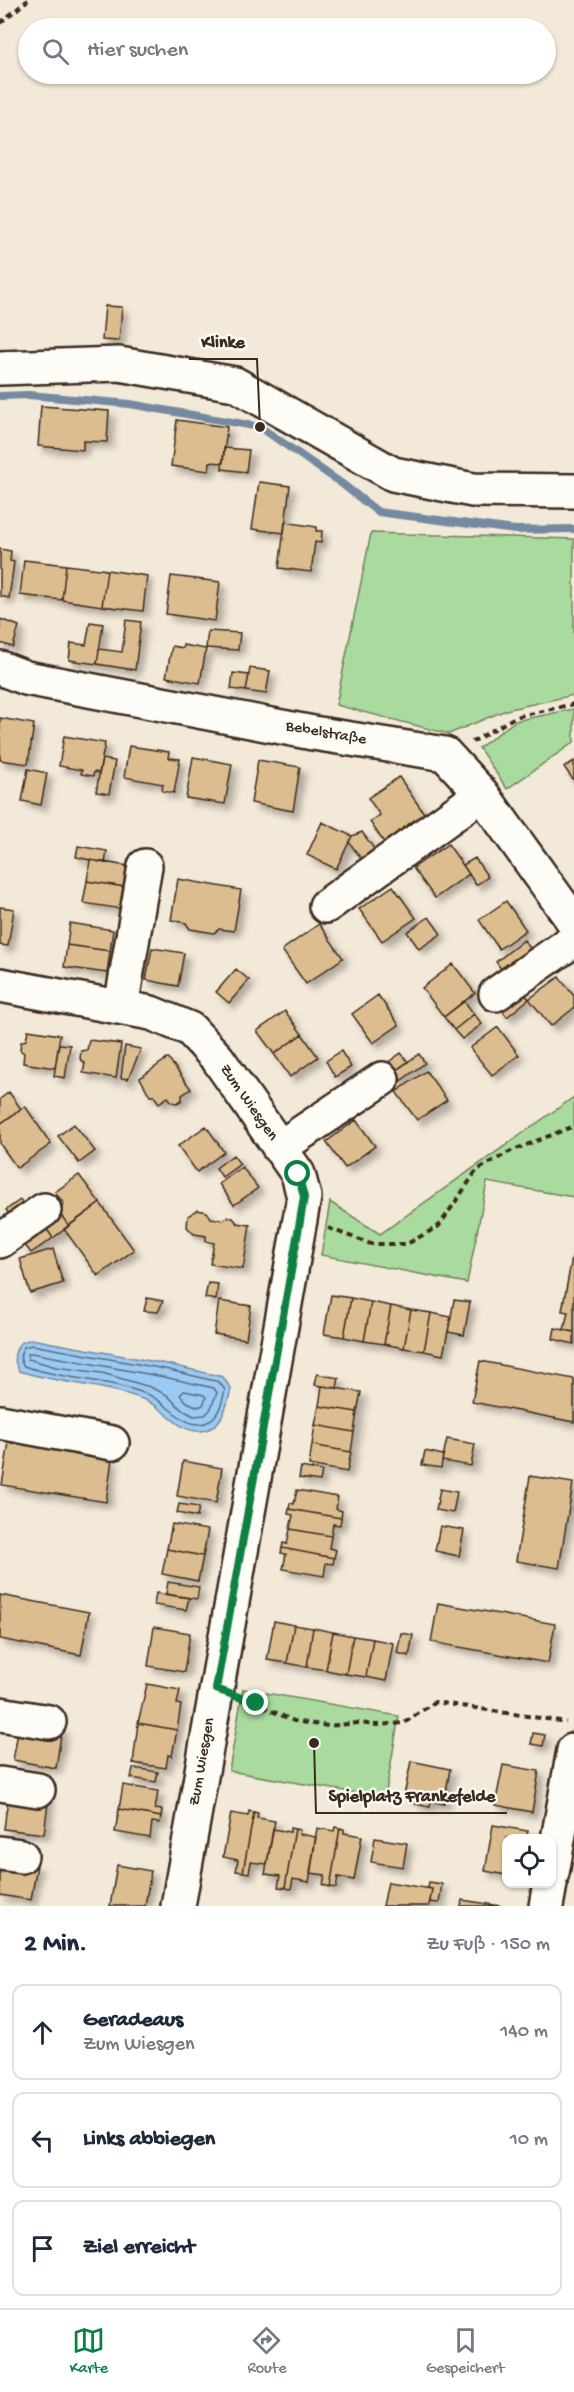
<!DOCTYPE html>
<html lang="de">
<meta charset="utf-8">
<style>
:root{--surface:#fff;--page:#f6f6f7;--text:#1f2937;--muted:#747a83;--line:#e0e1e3;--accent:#0b8043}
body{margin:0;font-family:"Gochi Hand",sans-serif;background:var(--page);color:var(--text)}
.controls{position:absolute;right:18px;bottom:18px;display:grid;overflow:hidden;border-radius:12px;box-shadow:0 2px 4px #0004}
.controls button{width:54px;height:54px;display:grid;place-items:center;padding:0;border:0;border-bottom:2px solid var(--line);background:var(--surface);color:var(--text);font:30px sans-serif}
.stop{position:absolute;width:18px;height:18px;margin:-14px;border:4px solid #0b8043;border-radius:50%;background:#fff}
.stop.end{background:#0b8043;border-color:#fff;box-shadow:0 2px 6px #0008}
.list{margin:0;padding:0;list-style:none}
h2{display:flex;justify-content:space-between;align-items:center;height:78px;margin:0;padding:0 24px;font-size:26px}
h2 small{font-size:20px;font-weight:400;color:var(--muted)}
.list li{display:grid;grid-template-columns:39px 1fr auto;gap:18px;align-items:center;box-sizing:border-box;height:96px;margin:0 12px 12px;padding:0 12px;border:2px solid var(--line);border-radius:12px}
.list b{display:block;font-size:22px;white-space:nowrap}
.list p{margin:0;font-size:20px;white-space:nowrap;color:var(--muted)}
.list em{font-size:20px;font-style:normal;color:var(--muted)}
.icon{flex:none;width:33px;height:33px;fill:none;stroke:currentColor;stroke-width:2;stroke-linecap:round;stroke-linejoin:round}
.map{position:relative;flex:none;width:574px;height:1906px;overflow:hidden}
.search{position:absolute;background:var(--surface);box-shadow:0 2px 4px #0004;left:18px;right:18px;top:18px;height:66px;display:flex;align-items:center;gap:15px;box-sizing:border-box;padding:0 21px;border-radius:33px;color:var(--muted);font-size:22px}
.sheet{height:402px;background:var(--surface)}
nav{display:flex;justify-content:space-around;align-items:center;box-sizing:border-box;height:84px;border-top:2px solid var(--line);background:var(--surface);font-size:16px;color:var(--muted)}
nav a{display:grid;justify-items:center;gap:3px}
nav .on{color:var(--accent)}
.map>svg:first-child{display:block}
</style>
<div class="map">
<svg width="574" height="1906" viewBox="0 0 574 1906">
<defs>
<filter id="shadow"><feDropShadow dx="5.5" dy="5.5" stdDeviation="3" flood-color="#0004"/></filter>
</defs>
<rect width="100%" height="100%" fill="#f3e9d8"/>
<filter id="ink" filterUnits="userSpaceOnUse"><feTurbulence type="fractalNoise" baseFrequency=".0167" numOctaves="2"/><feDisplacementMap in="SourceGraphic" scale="12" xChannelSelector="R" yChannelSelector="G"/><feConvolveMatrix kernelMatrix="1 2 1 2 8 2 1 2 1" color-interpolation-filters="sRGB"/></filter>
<g filter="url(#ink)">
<path fill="#a8db9d" stroke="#72825e" stroke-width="1.5" d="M371 533 574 539V695L506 710 449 734 336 705Z
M574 709V742L507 789 479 748 515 721Z
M574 1097V1197L487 1182 467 1283 321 1255 330 1202 380 1234Z
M243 1689 399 1716 385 1798 229 1771Z"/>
<path fill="#9acaf6" stroke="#748aa0" stroke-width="1.5" d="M31 1339 167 1364 223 1377 231 1389C227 1406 222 1429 201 1431 178 1433 164 1407 145 1400 104 1384 61 1384 19 1371 13 1359 13 1354 20 1343Z"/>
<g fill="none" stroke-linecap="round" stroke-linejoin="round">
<path stroke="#616a74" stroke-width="1.5" d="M32 1345 165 1369 219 1382 225 1390C222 1404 217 1423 200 1424 181 1425 166 1402 149 1395 109 1379 65 1380 24 1366 19 1360 19 1354 24 1347Z
M32 1353 164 1377 214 1388 217 1393 210 1410 205 1415 194 1416 181 1409 167 1395 150 1387 102 1373 56 1367 28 1359V1354Z
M184 1391 204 1395 206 1398 203 1405 198 1407 187 1402 180 1395Z"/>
<path stroke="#748aa0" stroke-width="8" d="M0 396 29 395 130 404 260 427 341 483 378 512 515 530 574 529"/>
</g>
<path fill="#dcbd8f" stroke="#3b2a1e" stroke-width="1.5" filter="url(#shadow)" d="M105 306 122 307 119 341 102 340Z
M41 406 109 411 107 442 83 441V450L38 446Z
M177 420 227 427 223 463 210 462 209 471 171 466Z
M224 448 249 450 246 472 222 469Z
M259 482 290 486 284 533 252 529Z
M285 522 317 527 316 531H322L321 543 315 542 311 572 279 568Z
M0 549 11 551 10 561 14 562 9 598 0 596Z
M24 560 66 565 62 600 20 595Z
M66 565 107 570 102 606 62 600Z
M107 570 147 576 143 611 102 606Z
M171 576 220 582 215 621 166 614Z
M0 619 19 626 13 647 0 643Z
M126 620 141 622 135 670 97 664 99 649 122 652Z
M90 622 103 624 97 664 69 660 71 643 86 645Z
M208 631 240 633 238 650 206 648Z
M183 645 206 649 200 683 166 677 172 646 183 648Z
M250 668 270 671 266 694 246 691Z
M233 673 249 675 246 691 231 689Z
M0 718 34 724 28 764 0 760Z
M64 736 105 743 99 773 94 772 93 776 81 774 82 770 59 766Z
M129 746 169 752 168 758 180 759 174 793 162 791 163 784 124 777Z
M193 757 232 764 225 804 186 798Z
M102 759 115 761 109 794 96 792Z
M258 760 300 767 293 811 251 803Z
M574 761V781L564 767Z
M28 769 47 773 41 805 22 801Z
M399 777 428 819 387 847 370 822 380 815 368 798Z
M322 822 352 836 336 869 307 855Z
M362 832 380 857 367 867 349 842 352 836Z
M448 844 469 874 435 898 413 868Z
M78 846 107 851 105 863 76 857Z
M475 858 488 877 476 885 463 865Z
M90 860 128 866 125 887 87 881Z
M178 879 241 890 234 931 219 929 214 933 190 929 186 923 171 920Z
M87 881 125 887 122 909 83 903Z
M393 886 416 918 382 941 359 909Z
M506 901 526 930 499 949 479 920Z
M0 907 14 909 8 946 0 945Z
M429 917 441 934 419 949 407 932Z
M70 923 113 930 110 951 67 945Z
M319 924 343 958 306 984 282 950Z
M524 940 538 959 510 981 496 962Z
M67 945 110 951 107 973 64 967Z
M152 948 184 953 178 986 146 980Z
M453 964 475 993 444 1017 422 988Z
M236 969 249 980 229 1003 216 992Z
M559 977 574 996V1008L551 1026 529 999Z
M520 989 529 999 507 1017 499 1006Z
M378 995 399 1025 373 1043 352 1014Z
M464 1001 474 1014 454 1030 444 1017Z
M285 1011 302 1034 274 1054 257 1031Z
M474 1014 482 1024 462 1039 454 1030Z
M498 1027 519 1055 492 1075 470 1048Z
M28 1030 60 1035 55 1068 23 1063 24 1053 20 1050 21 1042 26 1040Z
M302 1034 318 1057 290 1077 274 1054Z
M89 1040 121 1044 116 1078 83 1073 85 1063 80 1059 81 1051 87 1050Z
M59 1044 70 1045 65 1078 54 1076Z
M125 1046 141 1049 128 1079 121 1078Z
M341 1051 351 1067 335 1077 326 1061Z
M401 1053 408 1062 392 1073 383 1066Z
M419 1054 425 1063 399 1082 392 1073Z
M168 1058 191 1089 182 1095V1100L177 1103 172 1102 168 1097 159 1103 154 1096H150L140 1078Z
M426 1071 447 1100 417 1120 396 1092Z
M9 1092 21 1109 0 1124V1099Z
M25 1106 51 1144 17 1168 0 1144V1124Z
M356 1120 375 1146 345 1168 326 1142Z
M74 1124 95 1151 79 1163 58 1136Z
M206 1126 224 1152 197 1172 178 1146Z
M233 1155 240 1164 222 1177 216 1168Z
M242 1167 258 1188 234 1205 219 1184Z
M79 1175 100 1203 69 1226 57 1210 64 1204 55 1192Z
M20 1200 29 1212 15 1222 6 1210Z
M100 1203 134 1250 98 1276 64 1229Z
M57 1210 69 1226 53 1238 41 1221Z
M197 1210 207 1212 211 1218 223 1220 227 1217 233 1218 237 1223 250 1225 243 1269 210 1264 214 1243 206 1241V1236L194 1234 187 1227 188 1216Z
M41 1221 53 1238 31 1253 19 1237Z
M574 1247V1332L564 1330 568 1312 562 1311Z
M53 1249 63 1283 30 1293 20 1259Z
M208 1283 218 1284 216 1300 205 1298Z
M331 1295 351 1298 344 1337 324 1334Z
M147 1298 163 1301 158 1312 144 1311Z
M351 1298 371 1302 364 1341 344 1337Z
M454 1300 470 1302 464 1335 448 1332Z
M219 1301 251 1306 246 1339 214 1334Z
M371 1302 391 1306 384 1344 364 1341Z
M391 1306 411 1310 404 1348 384 1344Z
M411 1310 431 1313 424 1351 404 1348Z
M431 1313 451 1317 443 1355 424 1351Z
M555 1328 574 1332V1344L553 1339Z
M480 1361 574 1379V1422L472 1402Z
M317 1374 339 1378 337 1388 315 1385Z
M322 1386 361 1392 357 1412 319 1406Z
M319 1406 357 1412 354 1432 315 1425Z
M315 1425 354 1432 351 1452 312 1445Z
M447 1439 475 1444 471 1466 442 1461Z
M9 1442 112 1459 106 1502 2 1485Z
M312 1445 351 1452 347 1472 309 1465Z
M425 1451 443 1455 441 1468 422 1465Z
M183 1461 222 1468 216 1503 177 1496Z
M301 1467 322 1471 320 1481 299 1478Z
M530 1476 573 1483 559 1568 516 1561Z
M440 1489 457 1492 453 1513 436 1510Z
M297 1490 338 1497 336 1509 342 1511 341 1518 289 1509 290 1503 294 1504Z
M179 1504 199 1507 197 1517 177 1513Z
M289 1509 341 1518 340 1525 333 1524 331 1536 290 1529 293 1515 288 1514Z
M172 1524 208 1530 203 1556 167 1549Z
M440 1526 464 1530 459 1556 435 1551Z
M290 1529 331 1536 329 1548 336 1550 334 1558 282 1548 283 1543 287 1544Z
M282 1548 334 1558 333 1564 326 1563 324 1576 283 1569 286 1554 281 1553Z
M167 1549 203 1556 198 1581 162 1574Z
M168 1582 199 1587 197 1599 166 1594Z
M156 1593 189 1598 186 1610 154 1605Z
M0 1595 89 1612 81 1655 0 1639Z
M438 1603 555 1624 548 1663 431 1642Z
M274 1621 294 1625 287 1663 267 1660Z
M294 1625 313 1628 307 1667 287 1663Z
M154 1627 190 1633 184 1672 148 1666Z
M313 1628 333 1632 326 1670 307 1667Z
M333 1632 353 1636 346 1674 326 1670Z
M401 1633 413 1635 409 1656 397 1653Z
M353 1636 373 1639 366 1677 346 1674Z
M373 1639 393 1643 386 1681 366 1677Z
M147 1684 180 1690 177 1704 181 1705 177 1730 138 1723Z
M20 1721 62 1728 56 1768 13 1760Z
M138 1723 177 1730 172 1756 168 1755 166 1768 133 1763Z
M533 1733 545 1735 543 1746 531 1744Z
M411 1761 450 1769 444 1804 431 1801 430 1807 415 1804 416 1798 404 1796Z
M503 1765 539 1771 532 1812 495 1805Z
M133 1768 158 1772 156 1782 131 1778Z
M123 1785 158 1791 155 1809 162 1810 161 1817 119 1809Z
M9 1790 49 1795 44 1834 4 1829Z
M119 1809 161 1817 160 1823 152 1822 150 1838 115 1832Z
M249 1811 254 1812 243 1872 236 1871 238 1860 223 1857 231 1813 248 1816Z
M254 1812 258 1813 257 1818 275 1821 267 1864 251 1862 249 1873 243 1872Z
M493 1825 528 1831 526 1838H506V1875L485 1871Z
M335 1827 340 1828 330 1887 323 1885 325 1875 310 1873 317 1828 334 1831Z
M290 1828 295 1829 285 1888 278 1887 280 1876 265 1874 273 1829 290 1832Z
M340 1828 344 1829V1833L362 1836 354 1880 338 1877 336 1888 330 1887Z
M295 1829 300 1830 299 1834 316 1837 309 1882 293 1879 291 1889 285 1888Z
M375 1838 407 1843 403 1867 371 1862Z
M0 1858 37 1865 31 1900 0 1895Z
M117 1865 151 1871 145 1906H110Z
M388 1882 432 1889 429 1906H383Z
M429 1882 442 1884 439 1903 430 1902 432 1889 428 1888Z
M462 1900 501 1906H461Z"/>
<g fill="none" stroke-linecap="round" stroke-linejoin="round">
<g stroke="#3b2a1e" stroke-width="38">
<path id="minor" d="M0 368 119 364 235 384 393 474 473 490 574 491
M0 668 26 678 313 733 445 754 482 794 574 922
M326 906 482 794
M0 985 151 1013 190 1029 218 1059 298 1174 304 1197 178 1906
M496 994 574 940
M121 1007 145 866
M279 1148 382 1079
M0 1241 44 1210
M0 1422 112 1443
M0 1714 49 1722
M0 1784 38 1790
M0 1853 21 1856
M552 1873 574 1750
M546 1906 550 1884"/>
</g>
<path stroke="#3b2a1e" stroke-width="4" stroke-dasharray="6 4.5" stroke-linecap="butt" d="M0 23 28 0
M472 742 515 717 574 704
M328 1228 371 1244H407L439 1226 477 1170 511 1151 574 1126
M243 1698 294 1721 328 1726 358 1723 377 1725 404 1723 435 1702 566 1722"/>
<use href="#minor" stroke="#fdfcf7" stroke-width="33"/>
</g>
</g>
<g fill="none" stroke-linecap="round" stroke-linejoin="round" filter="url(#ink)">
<path stroke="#0b8043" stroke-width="8" d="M256 1703 216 1689 300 1221 304 1197 298 1174"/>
</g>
<g text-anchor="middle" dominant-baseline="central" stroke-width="4.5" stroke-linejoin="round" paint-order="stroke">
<g font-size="16" fill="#3b2a1e" stroke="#fdfcf7">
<text transform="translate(326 734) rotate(10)">Bebelstraße</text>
<text transform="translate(248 1103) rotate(55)">Zum Wiesgen</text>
<text transform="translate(203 1762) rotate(-80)">Zum Wiesgen</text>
</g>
</g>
<path fill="none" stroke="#3b2a1e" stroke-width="2" d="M260 427L257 359H189M314 1743L316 1813H507"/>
<g fill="#3b2a1e" stroke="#fdfcf7" stroke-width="2">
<circle cx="260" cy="427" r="6"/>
<circle cx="314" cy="1743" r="6"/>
</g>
<g font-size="18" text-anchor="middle" font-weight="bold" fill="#3b2a1e" stroke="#fdfcf7" stroke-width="4.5" stroke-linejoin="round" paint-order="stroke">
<text x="223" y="347">Klinke</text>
<text x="412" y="1801">Spielplatz Frankefelde</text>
</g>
</svg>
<div class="controls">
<button><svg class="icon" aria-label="locate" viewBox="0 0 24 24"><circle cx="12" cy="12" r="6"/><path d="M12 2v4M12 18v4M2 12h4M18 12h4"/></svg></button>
</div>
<div class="stop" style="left:298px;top:1174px"></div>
<div class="stop end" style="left:256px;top:1703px"></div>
<div class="search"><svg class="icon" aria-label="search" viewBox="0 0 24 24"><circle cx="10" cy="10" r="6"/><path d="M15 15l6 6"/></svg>Hier suchen</div>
</div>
<section class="sheet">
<h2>2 Min.<small>Zu Fuß · 150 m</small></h2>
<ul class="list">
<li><svg class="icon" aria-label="ahead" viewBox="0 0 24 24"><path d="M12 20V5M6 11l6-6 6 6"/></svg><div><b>Geradeaus</b><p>Zum Wiesgen</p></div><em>140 m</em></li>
<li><svg class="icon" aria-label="left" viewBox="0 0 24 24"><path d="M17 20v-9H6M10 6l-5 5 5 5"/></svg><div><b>Links abbiegen</b></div><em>10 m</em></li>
<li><svg class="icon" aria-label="arrive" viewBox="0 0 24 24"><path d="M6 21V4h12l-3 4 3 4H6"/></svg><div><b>Ziel erreicht</b></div></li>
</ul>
</section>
<nav>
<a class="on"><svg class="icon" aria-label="map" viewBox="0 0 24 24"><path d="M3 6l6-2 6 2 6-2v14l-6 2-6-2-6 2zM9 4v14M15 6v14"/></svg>Karte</a>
<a><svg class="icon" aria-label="directions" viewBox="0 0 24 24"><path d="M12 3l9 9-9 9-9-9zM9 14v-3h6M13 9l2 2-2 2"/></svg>Route</a>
<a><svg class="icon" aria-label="saved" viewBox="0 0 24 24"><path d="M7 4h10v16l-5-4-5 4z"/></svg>Gespeichert</a>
</nav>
